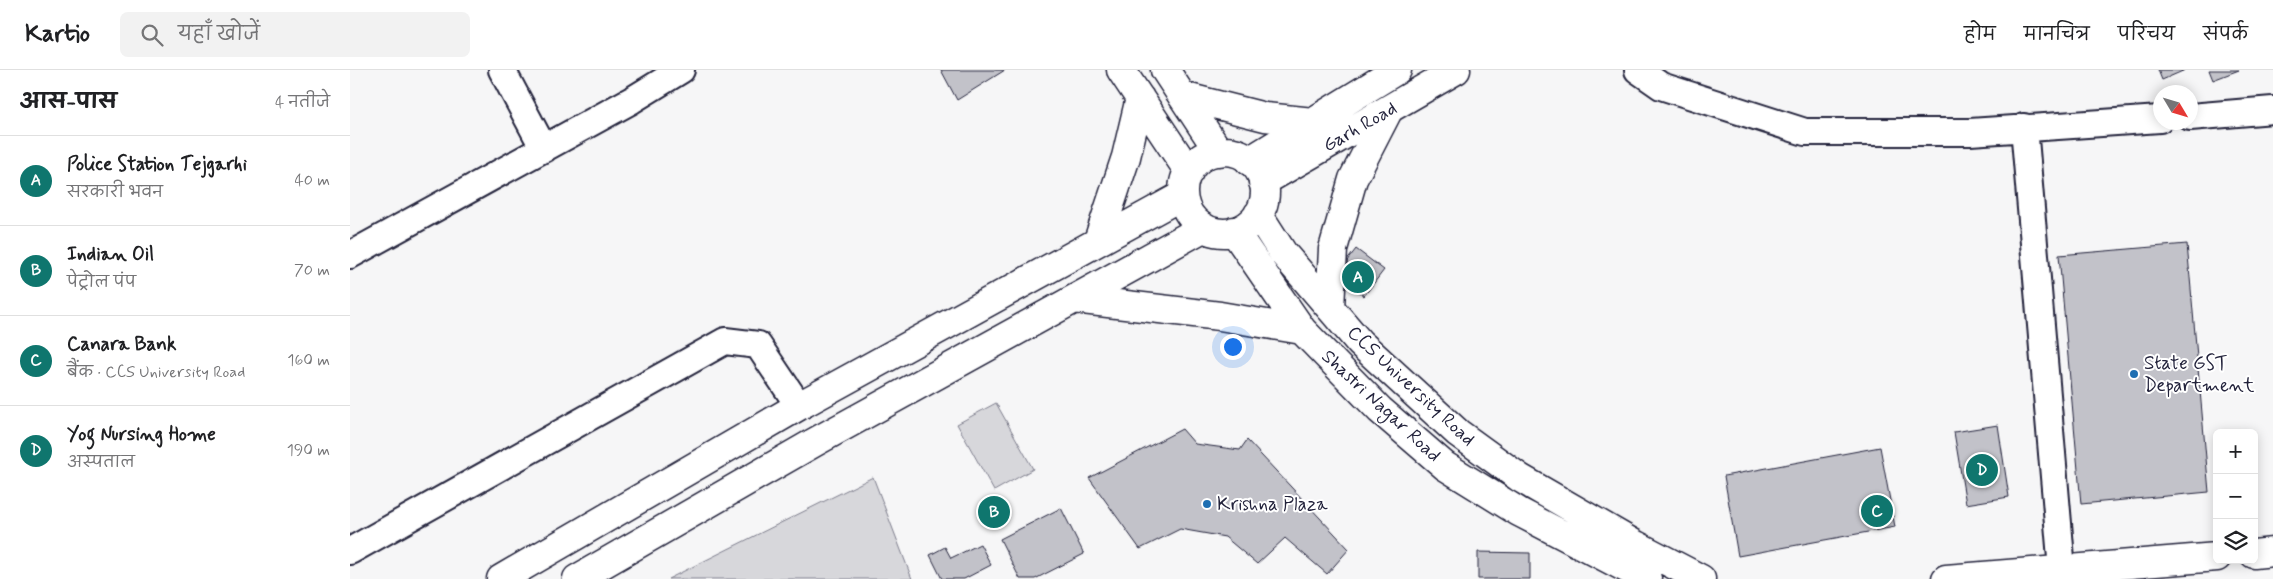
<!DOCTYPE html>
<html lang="hi">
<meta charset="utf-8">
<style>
:root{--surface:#fff;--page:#f2f2f2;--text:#202124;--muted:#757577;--line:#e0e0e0;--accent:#0f766e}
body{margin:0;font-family:Mynerve,"Playpen Sans Deva",sans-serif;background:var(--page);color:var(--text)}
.controls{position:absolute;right:15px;bottom:15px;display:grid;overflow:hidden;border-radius:8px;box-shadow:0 2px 12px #0003}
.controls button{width:45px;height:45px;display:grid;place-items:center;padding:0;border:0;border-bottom:1px solid var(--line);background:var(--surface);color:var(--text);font:25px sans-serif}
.compass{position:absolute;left:1803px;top:15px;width:45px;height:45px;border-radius:50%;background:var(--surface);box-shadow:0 2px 12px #0003;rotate:128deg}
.you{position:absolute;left:882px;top:276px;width:18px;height:18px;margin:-12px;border:4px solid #fff;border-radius:50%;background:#1a73e8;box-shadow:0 0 0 8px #1a73e833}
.badge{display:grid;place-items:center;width:32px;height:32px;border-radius:50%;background:var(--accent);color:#fff;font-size:16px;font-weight:700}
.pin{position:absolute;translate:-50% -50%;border:2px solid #fff;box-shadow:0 1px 5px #0006}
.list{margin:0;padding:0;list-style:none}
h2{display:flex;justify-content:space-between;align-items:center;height:65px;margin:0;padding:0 20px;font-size:21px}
h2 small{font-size:16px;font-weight:400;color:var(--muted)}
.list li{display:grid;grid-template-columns:32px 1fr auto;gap:15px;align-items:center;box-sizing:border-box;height:90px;padding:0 20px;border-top:1px solid var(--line)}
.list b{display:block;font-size:19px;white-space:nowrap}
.list p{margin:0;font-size:16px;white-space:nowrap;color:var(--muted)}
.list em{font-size:16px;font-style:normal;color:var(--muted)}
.icon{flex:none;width:28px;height:28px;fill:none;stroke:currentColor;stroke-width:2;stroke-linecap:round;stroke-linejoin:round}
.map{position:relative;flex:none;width:1923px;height:509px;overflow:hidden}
header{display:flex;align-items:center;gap:30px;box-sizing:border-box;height:70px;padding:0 25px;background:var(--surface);border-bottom:1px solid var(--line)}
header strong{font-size:24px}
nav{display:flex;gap:28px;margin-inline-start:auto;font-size:18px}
.search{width:350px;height:45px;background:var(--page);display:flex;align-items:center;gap:12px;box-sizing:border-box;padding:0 18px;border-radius:8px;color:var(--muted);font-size:19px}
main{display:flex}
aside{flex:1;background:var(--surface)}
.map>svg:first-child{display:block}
</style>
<header>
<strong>Kartio</strong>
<div class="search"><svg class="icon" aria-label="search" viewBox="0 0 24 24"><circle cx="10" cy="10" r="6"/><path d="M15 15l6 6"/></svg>यहाँ खोजें</div>
<nav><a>होम</a><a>मानचित्र</a><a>परिचय</a><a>संपर्क</a></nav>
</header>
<main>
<aside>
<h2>आस-पास<small>4 नतीजे</small></h2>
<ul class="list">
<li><span class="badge">A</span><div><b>Police Station Tejgarhi</b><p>सरकारी भवन</p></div><em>40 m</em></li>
<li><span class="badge">B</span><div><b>Indian Oil</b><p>पेट्रोल पंप</p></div><em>70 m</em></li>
<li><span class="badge">C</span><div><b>Canara Bank</b><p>बैंक · CCS University Road</p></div><em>160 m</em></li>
<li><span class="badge">D</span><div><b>Yog Nursing Home</b><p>अस्पताल</p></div><em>190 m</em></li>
</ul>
</aside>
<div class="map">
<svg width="1923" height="509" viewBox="0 0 1923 509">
<rect width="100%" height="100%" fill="#f6f6f7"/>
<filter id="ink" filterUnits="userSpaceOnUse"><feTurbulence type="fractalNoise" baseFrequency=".02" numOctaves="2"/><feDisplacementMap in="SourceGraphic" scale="10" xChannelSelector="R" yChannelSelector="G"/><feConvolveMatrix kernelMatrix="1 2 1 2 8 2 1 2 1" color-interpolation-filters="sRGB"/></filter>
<g filter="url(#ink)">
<path fill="#d7d7db" stroke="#7c7c8b" d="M646 333 683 399 644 421 607 354Z
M523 407 562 509H318Z"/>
<path fill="#c2c2c9" stroke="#22223b" d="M591 0H655L607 30Z
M1808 0H1835L1812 10Z
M1859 0H1889L1863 10Z
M1837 174 1859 422 1731 434 1709 185Z
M1006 179 1034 200 1014 226 986 205Z
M1648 355 1659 427 1616 434 1604 362Z
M832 359 845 374 890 380 897 370 999 479 977 504 935 468 907 494 875 467 830 459 790 479 739 408Z
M1530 377 1545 457 1388 486 1374 406Z
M711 438 734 484 685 509H670L650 469Z
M630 474 641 495 614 509H592L580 485 595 477 601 488Z
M1128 482 1180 483V509H1128Z"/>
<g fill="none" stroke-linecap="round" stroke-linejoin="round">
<g stroke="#22223b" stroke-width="30">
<path id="street" d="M152 0 194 79
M1288 0 1311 16 1455 62H1620L1810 49
M1840 47 1923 40
M1674 57 1712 500
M0 185 282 30 331 0
M0 481 375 271 408 275 449 336"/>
</g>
<g stroke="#22223b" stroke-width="31">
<path id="primary" d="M899 91 1047 0
M913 112 1106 0"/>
</g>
<g stroke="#22223b" stroke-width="31">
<path id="highway" d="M771 0 839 102
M815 0 869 82
M832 26 915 47 963 52
M833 122a41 41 0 1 1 82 0a41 41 0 1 1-82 0Z
M908 144 933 183 1010 273 1108 363 1170 408 1286 475 1351 509
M884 161 952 260 1030 340 1095 396 1169 442 1297 509
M748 171 776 87 790 28
M724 229 870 246 952 260
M980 238 983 179 1003 109 1038 41
M1904 484 1923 482
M151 509 449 336 833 125
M227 509 465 372 853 158
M1596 509 1867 487"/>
</g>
<use href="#street" stroke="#fff" stroke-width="26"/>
<use href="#primary" stroke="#fff" stroke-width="28"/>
<use href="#highway" stroke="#fff" stroke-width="28"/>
</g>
</g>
<g fill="#1f6fb2" stroke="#fff" stroke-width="2">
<circle cx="1784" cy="304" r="5"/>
<circle cx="857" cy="434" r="5"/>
</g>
<g text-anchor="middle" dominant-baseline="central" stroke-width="4" stroke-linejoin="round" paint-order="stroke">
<g font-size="19" fill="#22223b" stroke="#fff">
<text transform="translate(1010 57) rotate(-30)">Garh Road</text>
<text transform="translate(1061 316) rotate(43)">CCS University Road</text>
<text transform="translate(1031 336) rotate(43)">Shastri Nagar Road</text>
</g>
<g font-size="19" fill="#22223b" stroke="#fff" text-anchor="start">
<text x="1794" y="293">State GST<tspan x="1794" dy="22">Department</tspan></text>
<text x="867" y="434">Krishna Plaza</text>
</g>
</g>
</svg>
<div class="controls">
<button>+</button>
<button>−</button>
<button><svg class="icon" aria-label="layers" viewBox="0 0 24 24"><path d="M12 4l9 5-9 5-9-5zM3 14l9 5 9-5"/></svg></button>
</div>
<svg class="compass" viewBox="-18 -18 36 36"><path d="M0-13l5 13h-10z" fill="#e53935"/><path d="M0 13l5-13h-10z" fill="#757577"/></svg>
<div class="you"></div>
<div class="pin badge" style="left:1008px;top:207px">A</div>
<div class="pin badge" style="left:644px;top:442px">B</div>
<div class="pin badge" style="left:1527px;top:441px">C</div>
<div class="pin badge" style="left:1632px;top:400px">D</div>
</div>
</main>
